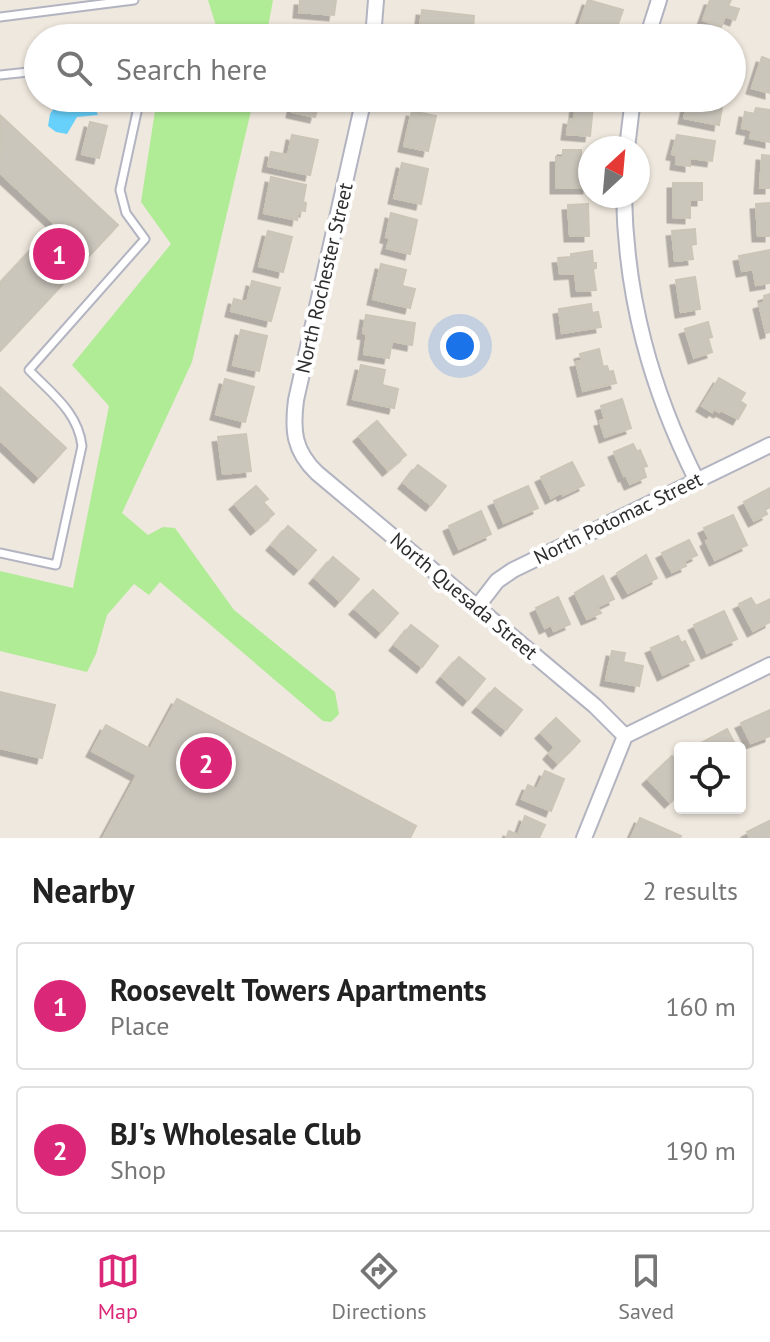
<!DOCTYPE html>
<style>
:root{--surface:#fff;--page:#f6f6f6;--text:#222;--muted:#767676;--line:#e0e0e0;--accent:#db2777}
body{margin:0;font-family:"PT Sans",sans-serif;background:var(--page);color:var(--text)}
.controls{position:absolute;right:24px;bottom:24px;display:grid;overflow:hidden;border-radius:8px;box-shadow:0 2px 6px #0004}
.controls button{width:72px;height:72px;display:grid;place-items:center;padding:0;border:0;border-bottom:2px solid var(--line);background:var(--surface);color:var(--text);font:40px sans-serif}
.compass{position:absolute;left:578px;top:136px;width:72px;height:72px;border-radius:50%;background:var(--surface);box-shadow:0 2px 6px #0004;rotate:26deg}
.you{position:absolute;left:460px;top:346px;width:28px;height:28px;margin:-20px;border:6px solid #fff;border-radius:50%;background:#1a73e8;box-shadow:0 0 0 12px #1a73e833}
.badge{display:grid;place-items:center;width:52px;height:52px;border-radius:50%;background:var(--accent);color:#fff;font-size:26px;font-weight:700}
.pin{position:absolute;translate:-50% -50%;border:4px solid #fff;box-shadow:0 2px 8px #0006}
.list{margin:0;padding:0;list-style:none}
h2{display:flex;justify-content:space-between;align-items:center;height:104px;margin:0;padding:0 32px;font-size:34px}
h2 small{font-size:26px;font-weight:400;color:var(--muted)}
.list li{display:grid;grid-template-columns:52px 1fr auto;gap:24px;align-items:center;box-sizing:border-box;height:128px;margin:0 16px 16px;padding:0 16px;border:2px solid var(--line);border-radius:8px}
.list b{display:block;font-size:30px;white-space:nowrap}
.list p{margin:0;font-size:26px;white-space:nowrap;color:var(--muted)}
.list em{font-size:26px;font-style:normal;color:var(--muted)}
.icon{flex:none;width:44px;height:44px;fill:none;stroke:currentColor;stroke-width:2;stroke-linecap:round;stroke-linejoin:round}
.map{position:relative;flex:none;width:770px;height:838px;overflow:hidden}
.search{position:absolute;background:var(--surface);box-shadow:0 2px 6px #0004;left:24px;right:24px;top:24px;height:88px;display:flex;align-items:center;gap:20px;box-sizing:border-box;padding:0 28px;border-radius:44px;color:var(--muted);font-size:30px}
.sheet{height:392px;background:var(--surface)}
nav{display:flex;justify-content:space-around;align-items:center;box-sizing:border-box;height:112px;border-top:2px solid var(--line);background:var(--surface);font-size:22px;color:var(--muted)}
nav a{display:grid;justify-items:center;gap:4px}
nav .on{color:var(--accent)}
.map>svg:first-child{display:block}
</style>
<div class="map">
<svg width="770" height="838" viewBox="0 0 770 838">
<defs>
<filter id="shadow"><feDropShadow dx="-5.5" dy="5.5" stdDeviation="0" flood-color="#0004"/></filter>
</defs>
<rect width="100%" height="100%" fill="#efe8de"/>
<path fill="#b0eb95" d="M208 0H273L266 38H167L168 31 217 29Z
M157 98H254L192 362 122 513 148 535 163 527 175 528 234 610 335 692 339 714 331 722 323 721 160 582 149 595 134 584 107 615 96 654 87 672 0 651V571L73 588 109 406 72 365 171 244 141 202Z"/>
<path fill="#67d0fb" d="M91 100 98 115 77 117 67 134 56 132 48 126 50 114 57 104Z"/>
<path fill="#cbc6bc" stroke="#cbc5b7" stroke-width="2" filter="url(#shadow)" d="M300 0H336L334 15 299 12Z
M588 0 623 10 617 27 607 23 602 38 577 32Z
M710 0H731L728 6 739 9 735 20 725 16 721 27 703 20Z
M422 10 474 16 473 29 461 27V34H464V38H422L423 34H415L416 26H420Z
M307 31 333 33 332 38H307Z
M762 57 770 60V93L752 88Z
M295 98H324L321 107 318 106 315 117 292 112Z
M715 98 714 105 722 107 719 125 684 118 687 105H684L685 100 681 98Z
M576 104 593 106 590 136 567 134 569 119 574 120Z
M756 108 770 110V142L750 138 752 130 742 128 745 112 754 114Z
M412 111 436 116 428 151 404 146Z
M1 116 118 225 0 351V283L55 224 0 173Z
M90 122 107 126 99 158 82 154Z
M292 135 318 140 310 175 268 166 271 152 288 155Z
M677 135 715 141 712 161 690 158V166L676 164 677 155 672 154Z
M563 150H581V170H584V177H589L588 188H556V157H563Z
M762 155 770 156V188H760Z
M402 163 428 169 421 204 394 198Z
M271 177 306 185 303 202 306 203 305 211 299 210 297 220 264 213Z
M673 183H702V200H690V218L673 217Z
M770 203V236H758L756 204Z
M588 204 589 236H570L568 205Z
M391 213 417 220 410 254 387 248 390 238 386 237Z
M695 229 696 244 691 245 693 259 675 261 672 231Z
M268 231 292 237 283 272 259 266Z
M770 250V283L756 285 753 269 742 271 739 256Z
M592 251 593 263H596V268L593 269 596 290 577 291 575 273 560 274 558 258 571 257V254Z
M381 264 406 270 402 286 415 289 410 308 373 299Z
M695 277 700 309 681 312 676 280Z
M252 281 280 288 271 321 231 311 234 299 247 302Z
M770 294V332L766 333 759 304 765 302 764 296Z
M591 304 592 313 598 312 601 327 562 333 559 309Z
M366 315 415 323 412 345 392 341 389 358 364 354 367 334 363 333Z
M708 322 712 337 708 338 712 352 694 358 685 329Z
M241 330 267 336 259 371 233 365Z
M599 349 603 367 607 366 609 372 613 371 616 383 583 391 576 362 582 361 580 354Z
M361 365 385 370 382 385 398 389 394 408 353 399Z
M719 378 745 393 740 401 746 405 738 419 721 410 719 412 714 409 712 412 702 406Z
M225 379 254 387 245 422 216 414Z
M0 387 66 448 39 477 0 440Z
M622 399 631 428 605 437 600 421 605 420 601 406Z
M377 421 406 455 388 470 359 436Z
M246 434 251 471 223 474 218 437Z
M633 444 637 452 640 450 647 466 643 467 646 477 630 484 626 475 624 476 614 452Z
M572 462 584 485 563 495 562 492 551 498 541 477Z
M418 465 446 486 431 505 404 483Z
M256 486 268 499 263 502 274 514 256 529 235 504Z
M528 486 538 508 504 523 494 501Z
M770 488V507L765 510 767 514 754 521 744 502Z
M481 511 491 534 459 549 449 526Z
M733 515 747 545 715 560 706 541 709 539 704 528Z
M288 526 316 550 299 569 272 545Z
M689 540 697 555 684 561 686 566 672 572 662 553Z
M646 555 657 578 628 593 617 573Z
M333 557 359 579 340 601 315 578Z
M603 576 614 599 597 607 601 613 587 619 575 593Z
M373 590 398 613 381 632 355 609Z
M558 597 570 624 554 631 551 625 545 628 536 608Z
M751 598 756 606 770 599V622L753 631 739 604Z
M724 611 737 639 707 653 694 625Z
M411 625 438 646 422 667 395 645Z
M678 636 681 643 685 641 694 660 663 675 651 648Z
M612 651 625 653 623 662 643 666 639 686 606 680Z
M459 657 485 679 468 700 442 677Z
M495 688 522 710 506 730 478 707Z
M0 692 55 705 42 758 0 748Z
M177 699 416 826 410 838H103L137 775 92 751 106 725 150 749Z
M770 710V736L751 743 741 723Z
M556 718 580 741 558 763 549 754 555 747 541 733Z
M727 729 737 748H699L697 745Z
M672 756 680 764V793L670 802 648 779Z
M545 771 564 779 551 811 522 799 528 785 537 789Z
M525 816 545 825 539 838H506L509 831 518 835Z
M640 818 681 836 680 838H631Z
M769 821 770 838H750L747 832Z"/>
<g fill="none" stroke-linecap="round" stroke-linejoin="round">
<g stroke="#b2b4c1" stroke-width="11">
<path id="service" d="M0 17 134 0
M0 75 38 71
M0 553 56 565 82 446C78 412 52 394 29 370L145 239 126 213 120 190 140 98"/>
</g>
<g stroke="#b2b4c1" stroke-width="18">
<path id="minor" d="M373 38 376 0
M647 38 659 0
M364 98 296 400C292 431 294 451 317 473L595 706 625 736
M627 148 633 98
M624 196C626 298 651 389 696 479
M477 607 497 581 513 570 770 445
M584 838 625 736 770 665"/>
</g>
<use href="#service" stroke="#fff" stroke-width="7"/>
<use href="#minor" stroke="#fff" stroke-width="14"/>
</g>
<g text-anchor="middle" dominant-baseline="central" stroke-width="8" stroke-linejoin="round" paint-order="stroke">
<g font-size="20" fill="#2d2d2d" stroke="#fff">
<text transform="translate(324 278) rotate(-77)">North Rochester Street</text>
<text transform="translate(618 518) rotate(-26)">North Potomac Street</text>
<text transform="translate(464 596) rotate(40)">North Quesada Street</text>
</g>
</g>
</svg>
<div class="controls">
<button><svg class="icon" aria-label="locate" viewBox="0 0 24 24"><circle cx="12" cy="12" r="6"/><path d="M12 2v4M12 18v4M2 12h4M18 12h4"/></svg></button>
</div>
<svg class="compass" viewBox="-18 -18 36 36"><path d="M0-13l5 13h-10z" fill="#e53935"/><path d="M0 13l5-13h-10z" fill="#767676"/></svg>
<div class="you"></div>
<div class="pin badge" style="left:59px;top:254px">1</div>
<div class="pin badge" style="left:206px;top:763px">2</div>
<div class="search"><svg class="icon" aria-label="search" viewBox="0 0 24 24"><circle cx="10" cy="10" r="6"/><path d="M15 15l6 6"/></svg>Search here</div>
</div>
<section class="sheet">
<h2>Nearby<small>2 results</small></h2>
<ul class="list">
<li><span class="badge">1</span><div><b>Roosevelt Towers Apartments</b><p>Place</p></div><em>160 m</em></li>
<li><span class="badge">2</span><div><b>BJ's Wholesale Club</b><p>Shop</p></div><em>190 m</em></li>
</ul>
</section>
<nav>
<a class="on"><svg class="icon" aria-label="map" viewBox="0 0 24 24"><path d="M3 6l6-2 6 2 6-2v14l-6 2-6-2-6 2zM9 4v14M15 6v14"/></svg>Map</a>
<a><svg class="icon" aria-label="directions" viewBox="0 0 24 24"><path d="M12 3l9 9-9 9-9-9zM9 14v-3h6M13 9l2 2-2 2"/></svg>Directions</a>
<a><svg class="icon" aria-label="saved" viewBox="0 0 24 24"><path d="M7 4h10v16l-5-4-5 4z"/></svg>Saved</a>
</nav>
